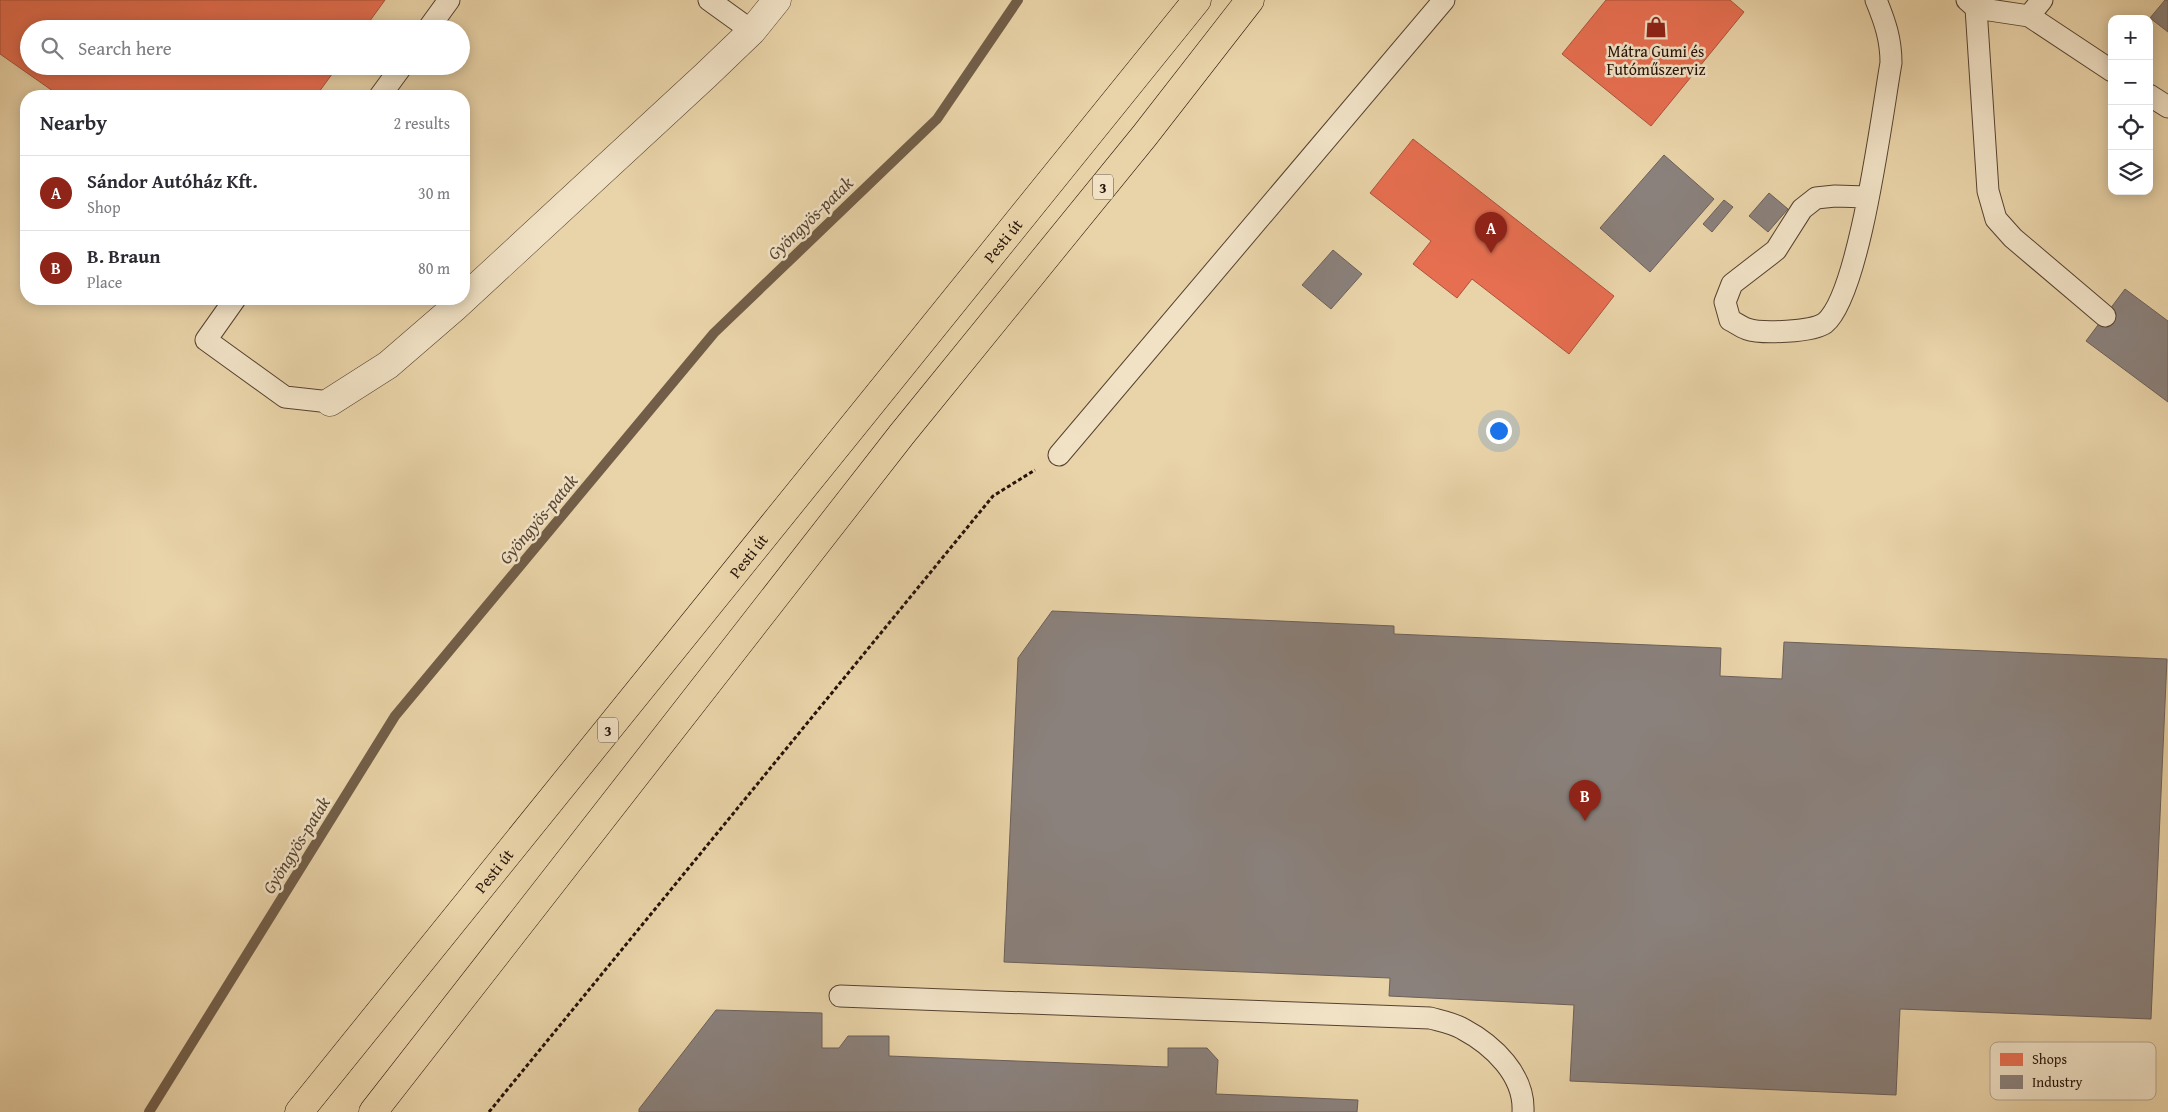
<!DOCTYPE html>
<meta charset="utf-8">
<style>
:root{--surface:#fff;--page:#f7f7f7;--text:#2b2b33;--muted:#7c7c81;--line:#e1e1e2;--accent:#8f2418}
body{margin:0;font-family:"Gentium Book Plus",serif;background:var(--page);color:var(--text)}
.controls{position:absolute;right:15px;top:15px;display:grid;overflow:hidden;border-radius:10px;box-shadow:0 2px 12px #0003}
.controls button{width:45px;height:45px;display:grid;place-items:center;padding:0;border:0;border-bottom:1px solid var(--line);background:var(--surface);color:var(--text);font:25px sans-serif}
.you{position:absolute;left:1498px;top:430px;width:18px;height:18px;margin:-12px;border:4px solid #fff;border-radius:50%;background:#1a73e8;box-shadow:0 0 0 8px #1a73e833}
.badge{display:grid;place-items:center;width:32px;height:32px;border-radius:50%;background:var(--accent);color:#fff;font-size:16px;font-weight:700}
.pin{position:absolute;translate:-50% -41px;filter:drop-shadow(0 1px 2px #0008)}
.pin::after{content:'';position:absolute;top:26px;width:18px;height:15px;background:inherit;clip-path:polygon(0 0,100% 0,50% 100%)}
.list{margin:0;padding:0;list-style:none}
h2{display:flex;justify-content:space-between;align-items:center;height:65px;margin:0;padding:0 20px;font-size:21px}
h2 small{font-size:16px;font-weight:400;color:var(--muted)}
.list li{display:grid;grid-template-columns:32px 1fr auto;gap:15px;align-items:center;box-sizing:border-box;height:75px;padding:0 20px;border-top:1px solid var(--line)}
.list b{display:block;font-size:19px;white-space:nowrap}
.list p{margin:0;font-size:16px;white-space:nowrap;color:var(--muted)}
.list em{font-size:16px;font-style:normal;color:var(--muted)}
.icon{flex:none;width:28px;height:28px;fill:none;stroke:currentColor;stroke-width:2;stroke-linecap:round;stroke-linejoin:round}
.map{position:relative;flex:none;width:2168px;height:1112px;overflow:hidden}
.search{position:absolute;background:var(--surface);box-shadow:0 2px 12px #0003;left:20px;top:20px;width:450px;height:55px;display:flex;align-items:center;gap:12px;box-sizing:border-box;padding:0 18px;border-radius:28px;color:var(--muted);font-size:19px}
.panel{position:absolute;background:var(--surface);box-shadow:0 2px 12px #0003;left:20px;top:90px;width:450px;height:215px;border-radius:20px}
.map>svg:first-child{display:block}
</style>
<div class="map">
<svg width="2168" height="1112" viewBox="0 0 2168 1112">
<rect width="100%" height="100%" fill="#e9d3a8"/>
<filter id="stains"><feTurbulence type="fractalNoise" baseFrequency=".004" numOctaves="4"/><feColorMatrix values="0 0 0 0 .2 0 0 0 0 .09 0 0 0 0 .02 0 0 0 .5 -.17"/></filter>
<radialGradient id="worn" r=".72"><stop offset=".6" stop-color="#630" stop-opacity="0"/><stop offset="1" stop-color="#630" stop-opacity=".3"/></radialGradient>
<path fill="#e76f51" stroke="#ad533b" d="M0 0H385L364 29H29V66H338L316 96H60L0 54Z
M1606 0H1730L1744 12 1651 126 1562 54Z
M1413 139 1614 296 1569 354 1472 279 1457 298 1413 264 1431 241 1370 193Z"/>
<path fill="#8a817c" stroke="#6c6059" d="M2165 0H2168V32L2150 18Z
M1664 155 1714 199 1650 272 1600 228Z
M1769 193 1788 209 1768 232 1749 216Z
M1724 200 1733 207 1712 232 1703 224Z
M1333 250 1362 274 1331 309 1302 285Z
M2125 289 2168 321V402L2086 341Z
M1052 611 1394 626V634L1721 648 1720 676 1782 679 1784 642 2167 659 2151 1019 1900 1009 1896 1095 1570 1081 1574 1005 1389 996 1390 978 1004 962 1018 658Z
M716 1010 822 1013V1048H839L848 1036H889V1056L1168 1067V1048H1207L1218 1060 1216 1094 1358 1100 1357 1112H639V1109Z"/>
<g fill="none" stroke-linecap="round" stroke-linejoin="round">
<path stroke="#725e48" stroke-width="10" d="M149 1112 395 716 714 333 937 119 1018 0"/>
<g stroke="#564230" stroke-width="23">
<path id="service" d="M709 0 752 31
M1967 0 1976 8 2029 16 2112 71
M1976 8 1988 191 1996 219 2013 238 2105 316
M2029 16 2042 0
M428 29 449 0
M2149 95 2168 107
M380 96 402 66
M1867 197 1835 196 1816 198 1802 209 1776 250 1732 284 1725 302 1730 320C1736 323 1741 327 1747 329 1761 334 1813 332 1825 323 1860 294 1882 113 1891 63 1891 39 1885 22 1876 0
M235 299 206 340 285 397 330 402
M1059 455 1444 0
M840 996 1430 1018C1441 1021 1453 1023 1463 1029 1493 1045 1525 1075 1523 1112"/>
</g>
<g stroke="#564230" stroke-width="29">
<path id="minor" d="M330 402 388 365 454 308 705 76 752 31 777 0"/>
</g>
<g stroke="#251208" stroke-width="29">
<g id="primary">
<path id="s1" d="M299 1112 1197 0"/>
<path d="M373 1112 902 434 1145 135 1250 0"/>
</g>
</g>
<path stroke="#251208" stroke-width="3" stroke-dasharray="4 2.5" stroke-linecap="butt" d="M489 1112 993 496 1035 470"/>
<use href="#service" stroke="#f1e2c6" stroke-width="21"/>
<use href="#minor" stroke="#f1e2c6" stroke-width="28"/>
<use href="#primary" stroke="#e9d3a8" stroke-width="28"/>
</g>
<defs>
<g id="shop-bare" transform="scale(1.725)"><path d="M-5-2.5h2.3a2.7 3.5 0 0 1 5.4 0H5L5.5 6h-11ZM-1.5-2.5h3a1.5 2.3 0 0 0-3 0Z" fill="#8f2418" stroke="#f1e2c6" stroke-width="2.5" paint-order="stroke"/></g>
</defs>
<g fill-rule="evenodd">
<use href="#shop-bare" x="1656" y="27"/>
</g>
<g text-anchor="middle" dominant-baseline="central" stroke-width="5" stroke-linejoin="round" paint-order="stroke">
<g fill="#f1e2c6" stroke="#625041" stroke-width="1">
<rect x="1093" y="174.5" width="20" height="25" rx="4"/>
<rect x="598" y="717.5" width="20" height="25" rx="4"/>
</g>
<g font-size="15" font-weight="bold" fill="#251208">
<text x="1103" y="187">3</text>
<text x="608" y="730">3</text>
</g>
<g font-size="16" fill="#251208" stroke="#f1e2c6">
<text x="1656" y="51">Mátra Gumi és<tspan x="1656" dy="18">Futóműszerviz</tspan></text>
</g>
<g font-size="16" fill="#251208" stroke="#f1e2c6">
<text stroke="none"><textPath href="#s1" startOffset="1120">Pesti út</textPath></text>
<text stroke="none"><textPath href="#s1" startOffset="715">Pesti út</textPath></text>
<text stroke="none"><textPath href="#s1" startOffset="310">Pesti út</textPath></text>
</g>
<g font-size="18" font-style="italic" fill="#594532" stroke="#f1e2c6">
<text transform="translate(810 218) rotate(-44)">Gyöngyös-patak</text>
<text transform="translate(538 519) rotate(-50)">Gyöngyös-patak</text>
<text transform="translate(296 845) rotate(-58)">Gyöngyös-patak</text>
</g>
</g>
<rect x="1990" y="1042" width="166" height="58" rx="8" fill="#f1e2c6" stroke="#b4a48d" stroke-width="1"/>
<rect x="2000" y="1053" width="23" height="13" fill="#e76f51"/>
<rect x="2000" y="1075" width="23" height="14" fill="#8a817c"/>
<g font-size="14" fill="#251208">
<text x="2032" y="1064">Shops</text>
<text x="2032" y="1087">Industry</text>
</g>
<rect width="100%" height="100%" filter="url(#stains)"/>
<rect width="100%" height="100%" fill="url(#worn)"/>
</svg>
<div class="controls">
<button>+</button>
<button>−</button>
<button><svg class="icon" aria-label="locate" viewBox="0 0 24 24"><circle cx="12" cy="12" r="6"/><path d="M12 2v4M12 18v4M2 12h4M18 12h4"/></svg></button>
<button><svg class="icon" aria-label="layers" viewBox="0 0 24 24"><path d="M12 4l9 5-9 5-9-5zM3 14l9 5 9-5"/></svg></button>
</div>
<div class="you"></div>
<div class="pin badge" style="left:1491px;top:253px">A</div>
<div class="pin badge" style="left:1585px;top:821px">B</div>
<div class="search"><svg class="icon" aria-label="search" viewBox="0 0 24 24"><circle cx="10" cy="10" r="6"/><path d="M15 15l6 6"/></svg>Search here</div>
<section class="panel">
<h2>Nearby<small>2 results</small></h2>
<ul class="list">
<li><span class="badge">A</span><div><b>Sándor Autóház Kft.</b><p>Shop</p></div><em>30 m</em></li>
<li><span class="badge">B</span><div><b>B. Braun</b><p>Place</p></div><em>80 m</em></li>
</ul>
</section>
</div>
